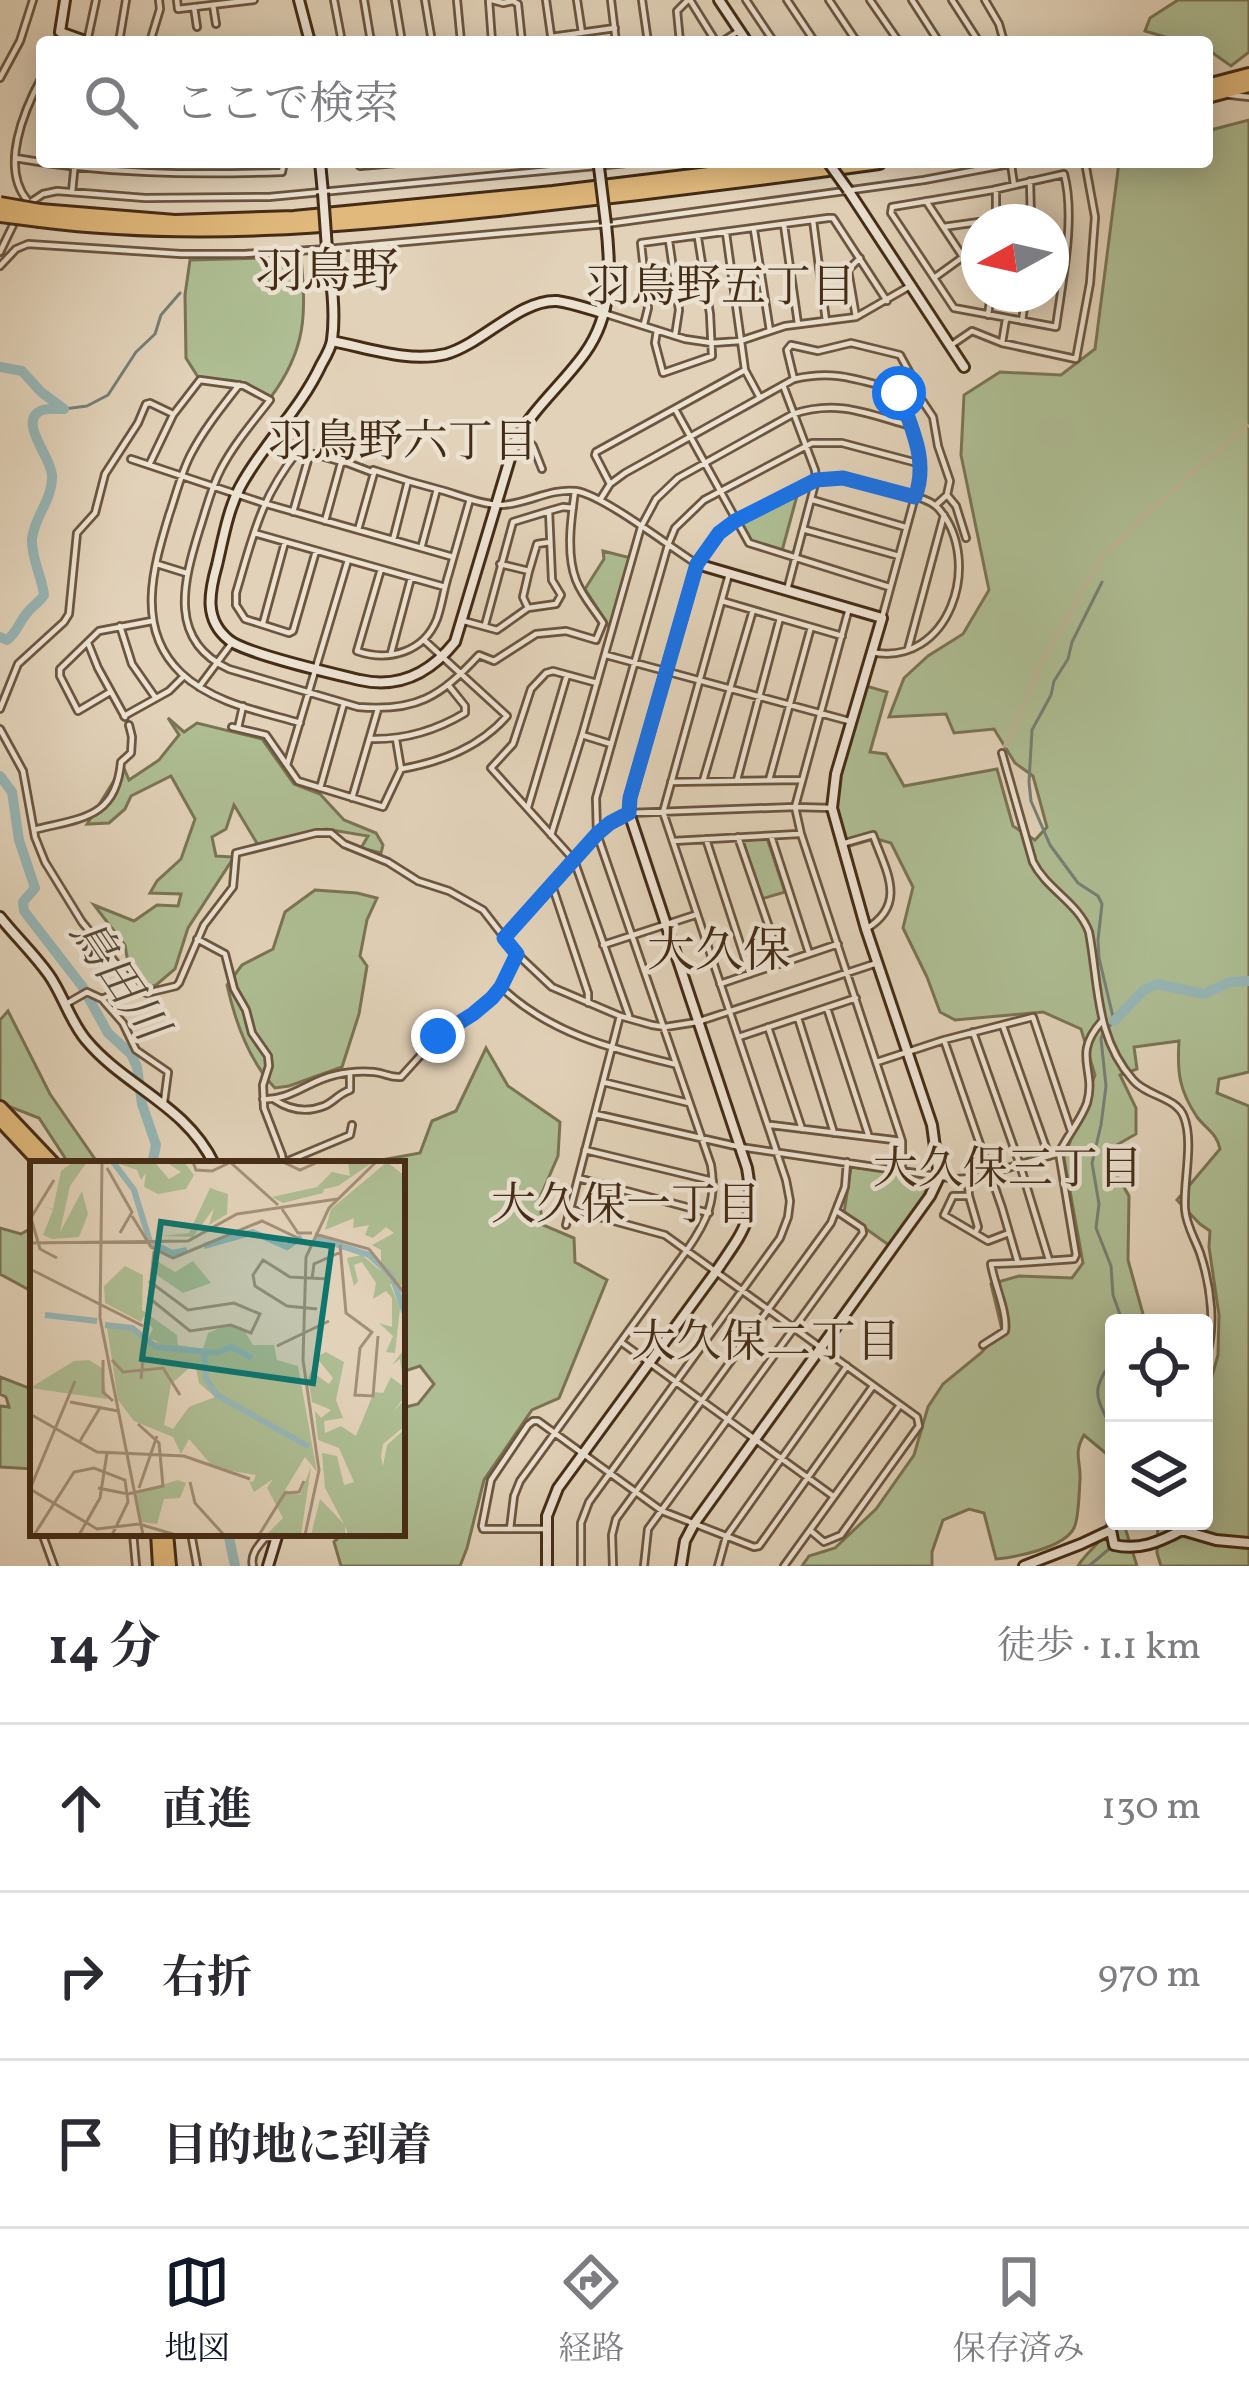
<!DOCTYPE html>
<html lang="ja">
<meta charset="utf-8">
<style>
:root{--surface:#fff;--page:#f7f7f7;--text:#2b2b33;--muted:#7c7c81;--line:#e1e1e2;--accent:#111827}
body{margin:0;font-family:Vollkorn,"Noto Serif JP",serif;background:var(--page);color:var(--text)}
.controls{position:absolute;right:36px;bottom:36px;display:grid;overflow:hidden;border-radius:12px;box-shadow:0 6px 30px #0003}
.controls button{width:108px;height:108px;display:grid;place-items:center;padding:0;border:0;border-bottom:3px solid var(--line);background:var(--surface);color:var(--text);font:60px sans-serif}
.compass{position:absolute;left:961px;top:204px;width:108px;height:108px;border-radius:50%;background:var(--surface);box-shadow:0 6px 30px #0003;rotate:262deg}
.stop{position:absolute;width:36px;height:36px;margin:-27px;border:9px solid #1a73e8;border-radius:50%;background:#fff}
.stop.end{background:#1a73e8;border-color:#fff;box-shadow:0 3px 12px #0008}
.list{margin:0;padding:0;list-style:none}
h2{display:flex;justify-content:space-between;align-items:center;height:156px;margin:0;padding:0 48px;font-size:51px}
h2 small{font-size:39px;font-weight:400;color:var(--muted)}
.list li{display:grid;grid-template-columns:78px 1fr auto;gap:36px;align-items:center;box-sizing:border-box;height:168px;padding:0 48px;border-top:3px solid var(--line)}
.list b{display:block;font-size:45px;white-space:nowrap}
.list em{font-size:39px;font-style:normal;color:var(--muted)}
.icon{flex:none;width:66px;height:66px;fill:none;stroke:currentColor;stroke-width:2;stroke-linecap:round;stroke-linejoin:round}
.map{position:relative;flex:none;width:1249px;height:1566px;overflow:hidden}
.search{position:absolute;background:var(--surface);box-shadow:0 6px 30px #0003;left:36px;right:36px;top:36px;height:132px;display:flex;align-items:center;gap:30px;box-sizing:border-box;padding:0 42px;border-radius:12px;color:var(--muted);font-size:45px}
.sheet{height:660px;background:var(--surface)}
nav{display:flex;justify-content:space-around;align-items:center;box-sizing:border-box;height:168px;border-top:3px solid var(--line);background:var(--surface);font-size:33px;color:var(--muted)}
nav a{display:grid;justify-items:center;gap:6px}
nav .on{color:var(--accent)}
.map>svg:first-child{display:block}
</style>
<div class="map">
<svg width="1249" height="1566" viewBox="0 0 1249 1566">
<rect width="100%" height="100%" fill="#e2d2b9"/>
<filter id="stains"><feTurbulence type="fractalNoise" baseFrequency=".00167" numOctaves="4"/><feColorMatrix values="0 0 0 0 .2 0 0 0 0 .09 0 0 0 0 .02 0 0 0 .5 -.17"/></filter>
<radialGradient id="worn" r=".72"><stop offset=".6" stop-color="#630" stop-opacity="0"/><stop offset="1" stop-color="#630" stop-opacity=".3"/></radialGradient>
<path fill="#aebd93" stroke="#7a7454" stroke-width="3" d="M1178 0H1249V52L1231 66 1207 49V42H1182L1145 31 1150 18Z
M1249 120V1072L1219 1079 1217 1093 1249 1106V1566H1161L1157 1553 1158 1521H1204V1405L1218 1355 1219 1315 1209 1247 1210 1231 1200 1224 1177 1200 1220 1149C1217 1133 1206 1129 1197 1117 1179 1090 1177 1072 1179 1041L1134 1047 1137 1069 1120 1075 1136 1108V1134L1108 1150 1110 1163 1129 1196 1128 1260 1143 1314 1141 1323H1114V1521H1123L1137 1566H1078C1085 1554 1097 1546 1104 1535 1118 1510 1111 1482 1108 1455L1084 1435C1073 1454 1081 1460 1080 1480 1079 1493 1079 1518 1074 1528 1064 1548 1016 1557 996 1559L984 1513 969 1509 943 1520 932 1552V1566H802L809 1556 835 1548 876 1509 914 1455 928 1407 943 1384 981 1353 1002 1330 991 1284 1019 1276 1072 1278 1083 1263 1064 1158 1095 1075 1081 1029 1043 1012 955 1020 940 1012 927 977 903 928 913 887 891 843 870 837V840L839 849 829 802 863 685 887 692 870 752 886 754 904 786 997 769 1013 826 1035 840 1047 827 1033 776 1015 763 994 729 954 733 946 714 889 717 904 678 928 656 963 634 989 590 961 455 964 395 1000 372 1061 375 1095 349 1119 162H1207V131Z
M301 257C306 314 307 348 271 397L241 382 198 377 186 358 185 295 190 260Z
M798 492 782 551 751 543 742 526V522Z
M603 551 631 558 610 628 585 589 604 559Z
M168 718 184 732 197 723 262 739 294 784 320 794 344 820 376 833 383 845 381 853 361 848 368 836 326 829 298 839 258 845 234 805 226 829 212 837 216 856 234 857 188 928 175 969 155 986 142 985 128 963 125 945 94 905 134 921 157 905 178 906 181 894 150 893 157 881 181 859 195 819 171 776 131 796 125 809 109 823 87 824 123 766 129 780 159 760 179 735Z
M767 838 785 892 761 899 742 840Z
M315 890 357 893 377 898 367 920 360 956 367 966 359 1014 342 1067 289 1086 275 1088C249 1061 235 1021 227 985L242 965 273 949 285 912Z
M8 1011 50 1094 95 1159 102 1164H69L39 1118 0 1103V1020Z
M486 1048 508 1086 560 1122 558 1156 539 1200 543 1225 574 1238 575 1262 607 1280 559 1398 532 1410 484 1480 467 1548 460 1566H341L334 1542 343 1533H402V1408L418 1404 434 1384 420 1366 402 1372V1323L404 1321 402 1318V1164H377L382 1160 420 1153 432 1121 456 1111Z
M851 1167 924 1177 929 1183 924 1196 890 1246 844 1213Z
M33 1227V1292L0 1274V1228L21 1234Z
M0 1377 29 1388 33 1413V1469L0 1467V1406L9 1407 6 1397 0 1394Z"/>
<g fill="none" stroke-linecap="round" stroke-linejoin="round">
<path stroke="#767f76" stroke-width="3" d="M64 409 87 406 108 395 136 352 155 334 161 315 180 293
M1102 582 1072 642 1068 659 1054 681 1051 695 1032 730 1029 782 1031 801 1050 845 1078 883 1098 896 1102 904 1098 940 1099 958 1114 1021 1103 1033 1101 1039 1106 1086 1101 1125 1092 1163 1099 1204 1096 1228 1111 1266 1113 1295 1123 1323
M1114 1359C1085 1396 1101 1399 1114 1437
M1107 1526V1508L1114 1487
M1089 1566 1109 1549 1110 1541"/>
<path stroke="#96b6b6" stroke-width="10" d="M0 367 22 371 41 392 64 409
M0 637 7 640C17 633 19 622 27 613 32 606 39 603 44 595 42 577 31 558 32 539 34 517 53 499 52 476 52 459 23 428 36 414 42 407 56 409 64 409
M0 776 12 792 19 840 35 888 23 902 24 911 82 986 108 1033 131 1054 137 1067 142 1104 156 1145 152 1164
M1114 1021 1144 990 1157 984 1204 994 1230 982 1249 981
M228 1533 235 1566"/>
<path stroke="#c3b198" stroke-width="4.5" stroke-dasharray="4.5 2" stroke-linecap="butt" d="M1002 753 1040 667 1102 556 1207 459 1249 425"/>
<g stroke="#6c563f" stroke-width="10">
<path id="street" d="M177 0 178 9 254 0
M334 0 342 42
M364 0 371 42
M395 0 402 42
M425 0 432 42
M457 0 461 42
M489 0 492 42
M492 0 503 3 513 1 518 4 522 42
M546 0 552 42
M577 0 582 33
M611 0 616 42
M642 0 648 42
M690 0 716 42
M746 0 774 42
M787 0 815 42
M829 0 857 42
M870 0 899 42
M912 0 939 42
M952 0 979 42
M985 0 999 24 1004 42
M213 5 216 24
M194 7 197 27
M551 37 615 28
M87 42 96 0
M119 42 126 0
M150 42 160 9 159 0
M680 42 677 11 688 0
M722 42 737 32
M0 78 20 41 33 0
M1230 95 1249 97
M15 158C104 174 192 175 282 172L284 162
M356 162 360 166 409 162
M1011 164 1014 185
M1064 174C1076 218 1062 282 1056 327L954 308 891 213 892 207 993 190Z
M1030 181 1031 222
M72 192 75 162
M27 200C0 167 24 110 42 77
M926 201 963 257
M25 206 43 194 57 191 145 198 269 197 637 162
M813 220 826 321
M996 222V192
M784 225 798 324
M943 227 979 222
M754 230 770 331
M726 233 745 370 759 396
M669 241 679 310 675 336
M0 252 15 221
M0 266 16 249 28 244 181 254H244L327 249 606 224 924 180 1020 162
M934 278 963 257 979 255
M603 313 685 339 712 343 740 341 785 326 856 317 910 286
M988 315 991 294
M856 317 848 270 860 258
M1022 321 1026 294
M644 324 648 308 641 243 828 218H833L887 301
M657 330 655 343 663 373 712 356 710 314 698 238
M1002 343 1006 319
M950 346 972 331 1002 343 1076 359 1090 283 1095 217 1085 162
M794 379 787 350 791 345 818 351 851 343 900 355 918 388 917 393 902 400
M239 385C222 407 204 429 191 454 181 473 176 495 169 515 153 568 135 629 181 673 213 703 259 711 300 723
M783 385 815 470 816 480 787 590
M917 393 933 417 938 446 950 481 947 495 936 505
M675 409 749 543 889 587
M278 433 297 449
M521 434 533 446 542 469
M310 453 339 461
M131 459 263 503 453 557
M149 465 173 415 200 380 244 386 270 400C253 422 234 444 221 469 211 488 206 510 199 531 183 583 168 641 229 669L358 707C416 712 440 697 479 655L494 661 536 634 566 631 596 640 603 623C594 609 582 596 576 580 566 554 571 519 575 491
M373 470 408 481
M610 484 595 455 596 452 745 370
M437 489C457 494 481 505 502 505 527 504 550 488 576 491 603 495 670 547 697 564 704 554 710 542 718 534 735 517 811 479 834 478 855 477 877 487 897 492 911 496 929 498 939 509 984 562 949 668 871 652
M947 495 956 506 966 538
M600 500 610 484 625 473 794 379C834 370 855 379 893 389L899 393 911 426 922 471 882 618
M813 500 905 527
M293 512 310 453 298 451C260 499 253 536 236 593V605L245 619 289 633 293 631 316 551
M325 521 341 463 345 462 374 473 358 530
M806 530 899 556
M254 533 445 587
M393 540 408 481 437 489 422 545
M157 564 186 573
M500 564 529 571 537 544 550 542
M381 569 357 651C389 662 424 652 437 619 442 605 444 588 449 573 456 548 463 523 470 499
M722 601 842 636
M528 608 523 597 529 571
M848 612 795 807 801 834 902 1141V1170
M464 621 497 630 528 608 556 604 561 595 552 580 549 511 563 507 573 508
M263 623 285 542
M485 625 513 522 549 511
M120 626 132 664 155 697
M88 643 98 668 125 717
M908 649 944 515
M391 653 411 578
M606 655 849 721
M597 683 553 671 546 673 531 689 513 744 491 768 574 860 629 1016
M199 687 231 644
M110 692 78 711 60 676V669L99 631 152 621
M0 709 18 664 64 622 69 614 77 533 95 513 105 474 138 423 146 404 150 403 171 413
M124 716 169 691 184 676
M232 727 266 735 298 781 383 807 401 769C441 762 479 748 507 716L424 640
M238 728 243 706
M0 729 23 771 35 837 45 862 82 922 138 990 147 993 176 986 179 983 204 925 233 887 236 853 316 833H331L344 844 388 862 418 881 449 891 483 910 517 954 552 987 620 1016 652 1025 665 1027 697 1022 877 963
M582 735 611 744
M370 739C405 740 435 731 465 713V706L449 686
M396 739 401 769
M1002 753 1033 862C1047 890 1078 902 1089 932 1099 985 1095 1037 1133 1080 1146 1096 1177 1097 1184 1117 1194 1143 1183 1182 1185 1209 1186 1225 1195 1239 1200 1253 1211 1286 1217 1330 1204 1363
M287 765 348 560
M737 780 780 618
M769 780 811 627
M703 781 753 610
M671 782 802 780
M320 788 344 703
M352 798 378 709
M528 807 567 675
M34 830C80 818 116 819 121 762L131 753 132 737 129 725
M551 835 582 735 641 527 656 499 678 478 793 414C838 399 868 414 911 426
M771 836 809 953
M738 837 781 962
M706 839 750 974
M673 841 799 834
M845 843 873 835C886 871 908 904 866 929
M552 885 588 993V1003
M506 936 597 834 610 823 629 813 795 807 832 808
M197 939 225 954 234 989 246 1010 252 1033 268 1056 269 1066 263 1085 264 1108 282 1155 283 1164
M603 945 695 915
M720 984 838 944
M501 987C549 1033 612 1049 674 1064
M102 999 133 985
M66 1004 87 992 102 999 123 1023 136 1050 168 1072 164 1102
M827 1008 869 1137
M798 1018 834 1133
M1003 1026 1049 1156
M768 1027 802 1129
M973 1032 1020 1165 1049 1260
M739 1037 856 998
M944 1040 1002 1208 1018 1263 1074 1259 1076 1255 1059 1153C1067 1136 1081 1120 1087 1103 1097 1069 1071 1056 1102 1021
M877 1062 944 1040 1033 1017 1071 1131
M603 1082 689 1103
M263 1099C289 1101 310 1080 335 1075 347 1072 362 1071 374 1072 385 1073 390 1078 401 1077L438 1036 473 1014 492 998 501 987 517 954
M275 1100C290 1110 306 1113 324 1106 334 1102 338 1094 350 1090V1073
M595 1114 740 1147 956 1179 973 1178 1059 1153
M771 1125 902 1141
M585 1150 713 1181
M283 1163 350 1135 352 1125
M578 1178 709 1213
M968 1181 969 1196H953L944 1215 988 1241 1009 1233
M969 1196 978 1227 975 1233
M570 1209 665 1235 917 1417 919 1426 841 1535 824 1542 811 1531
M566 1225 620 1016
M621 1342 833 1496
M983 1345 1005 1331C1008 1313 994 1284 991 1264L1018 1263
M510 1529 514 1496 520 1481 687 1250C707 1221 717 1200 711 1165L597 834 596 798 668 545 675 528 704 500 812 443H842L921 464
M544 1529H483L482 1526 491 1480 528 1425 533 1421H538L662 1511 754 1547 759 1546 873 1386
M1111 1530 1121 1521
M42 1533 54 1566
M133 1533 136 1566
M191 1533 197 1566
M253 1566C250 1555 258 1546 265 1538H274
M581 1566V1523L589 1502 780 1238 788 1217 790 1201 786 1180 663 812 729 574
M613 1566 612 1535 616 1519 831 1223 845 1187 847 1162
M644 1566 648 1529 863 1233 862 1228 838 1212
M718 1566 726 1537 847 1366
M784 1566 900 1405"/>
</g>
<g stroke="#452c16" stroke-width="14">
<path id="secondary" d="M65 0 60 32 88 42
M299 0 310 42
M719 0 747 42
M320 162 323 193
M848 190 964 367
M327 249C331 278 336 311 332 340 331 348 325 358 321 365 300 410 263 444 240 487 228 510 223 539 217 565 209 593 204 620 229 640 246 654 335 674 360 680 400 689 431 672 455 642L515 442C533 408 563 384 585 353 613 314 611 269 606 224
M332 341C368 348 409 363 446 354 482 344 520 299 557 301 572 303 589 309 603 313
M0 917C16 937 34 954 49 975 63 995 70 1021 86 1040 125 1087 186 1105 214 1164
M268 1566 278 1533
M547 1566V1516L558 1488 717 1270C744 1230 756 1219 747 1168L629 813 630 798 697 564 882 618 836 774 832 808 866 929 932 1125 939 1177 930 1196 694 1524 685 1541 681 1566
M1024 1566 1081 1544 1111 1530 1114 1545C1139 1551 1159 1542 1182 1530L1216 1540 1249 1543"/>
</g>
<g stroke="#452c16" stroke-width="18">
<path id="highway" d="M1207 86 1249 75
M1207 96 1249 85
M40 211 175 222 294 218 553 193 807 162
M40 220C190 239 338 226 488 210 619 196 749 180 879 162
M0 1108 53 1164
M0 1119 42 1164
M158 1533 160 1566
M166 1533 169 1566"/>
</g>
<use href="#street" stroke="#ece2d2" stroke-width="4.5"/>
<use href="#secondary" stroke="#ece2d2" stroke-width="8"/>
<use href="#highway" stroke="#e1b97c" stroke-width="12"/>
<g stroke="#452c16" stroke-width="14" stroke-linecap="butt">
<path id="secondary-bridge" d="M828 162 848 190
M599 167 606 224
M323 193 327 249"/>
</g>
<g stroke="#452c16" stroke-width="18" stroke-linecap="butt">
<path id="highway-bridge" d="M0 204 40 211
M0 215 40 220"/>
</g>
<use href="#secondary-bridge" stroke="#ece2d2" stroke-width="8"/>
<use href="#highway-bridge" stroke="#e1b97c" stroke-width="12"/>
</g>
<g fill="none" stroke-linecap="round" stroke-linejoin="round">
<path stroke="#1a73e8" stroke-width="15" d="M438 1036 473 1014 492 998 501 987 517 954 504 938 597 834 610 823 629 813 630 798 697 564 719 533 735 521 816 480 843 478 915 497C929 461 911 427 899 393"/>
</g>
<g text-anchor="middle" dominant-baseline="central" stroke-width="9" stroke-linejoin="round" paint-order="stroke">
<g font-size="45" fill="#452c16" stroke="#ece2d2">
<text x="721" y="289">羽鳥野五丁目</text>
<text x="403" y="444">羽鳥野六丁目</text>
<text x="1008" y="1171">大久保三丁目</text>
<text x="626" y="1207">大久保一丁目</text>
<text x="766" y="1344">大久保二丁目</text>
</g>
<g font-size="45" font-style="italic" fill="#554836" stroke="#ece2d2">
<text transform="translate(116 981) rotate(56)">鳥田川</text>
</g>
<g font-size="48" fill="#452c16" stroke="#ece2d2">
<text x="327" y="274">羽鳥野</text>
<text x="719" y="953">大久保</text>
</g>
</g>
<g transform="translate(30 1161)">
<rect width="375" height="375" fill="#e2d2b9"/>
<path d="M43 1H57L40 25 30 71 52 30 58 53 49 76 22 78 13 74 23 49 14 45 23 48 31 10ZM84 1 126 3 139 18 151 11 136 1H154L164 14 156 28 128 33 114 26 116 12 111 19 107 9ZM318 1H343L308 25 294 28 293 32 253 42 242 36 287 26 302 11 320 15ZM357 1 375 15V125L360 123 370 147 365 192 356 191 363 175 349 162 362 166V137L356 130 343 138 346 122 332 101 324 104 328 120 324 125 317 97 332 94 351 110V89L342 84 364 72 356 66 343 77 335 74 339 64 323 67 324 57 295 69 301 48ZM180 27 198 33 197 53 179 64 184 47 163 76 132 75 159 72ZM125 99 145 111 163 100 181 122 153 132 121 110ZM95 105 113 114 112 149 147 174 148 184 173 188 178 172 197 164 214 169 223 184H244L247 199 268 205 287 311 275 296 255 329 270 334 281 306 271 374H236L253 357 237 327 243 318 224 331 219 320 223 321 226 314 184 307 159 278 151 293 143 276 104 260 88 239 77 166H99L118 182 129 181 118 177 123 168 114 155 111 161 75 142 74 125ZM165 202 169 222 185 236 159 246 143 268 134 264 141 223ZM296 191 314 201 306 239 313 257 294 260 295 272 311 265 326 275 344 231 353 232 361 216 374 226 370 198 362 204 372 191 375 235 363 251 375 238V265L353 283 351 296 353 305 357 284 375 268V374H318L315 364V374H281L290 338 314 363 295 327 292 292 307 295 314 324 324 321 309 287 288 279 285 250 291 257 301 249 282 241 278 217 281 210 299 223 303 217 286 196ZM59 199 72 207 77 238 0 227 44 200ZM148 319 156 322 150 337 134 338 127 363 111 361 106 332Z" fill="#aebd93" fill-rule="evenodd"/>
<path fill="none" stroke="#96b6b6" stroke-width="6" d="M83 1 104 29 120 81 142 92 157 89M286 77 339 94 362 115 375 153M174 85 223 71 257 86 272 76M15 154 67 160M75 164 102 167 126 186 187 192 201 186 222 197M174 191 176 218 187 234 279 286"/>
<path fill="none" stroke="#a39078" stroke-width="3" d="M72 1 70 157 113 374M163 1 166 9 182 10 201 1M200 1 248 44M253 1 270 9 288 1M77 7 102 51 90 72M252 48 268 72H282M2 55 24 19M102 55 121 86 143 97 232 60 270 78M1 57 10 88 27 97M285 73 339 88 375 133M0 82 158 80 207 53 307 38M310 84 316 152 343 172M0 108 113 165M282 118 284 103 311 91M118 136 160 170 201 164 221 172 230 153 204 142 158 149 119 120M287 148 257 145 225 125 223 114 233 99 260 116 299 118M342 171 330 187 325 234 343 235 348 175M247 185 299 160M73 199V231L83 240M82 199 93 211 133 207 150 234M111 218 124 90M40 241 88 250M0 253 67 291 154 295 220 318M50 280 71 245M160 321 165 342 194 374M68 327 98 333 133 325 129 282 108 263M109 327 127 275M0 328 67 368 109 363M0 328 45 220M109 363 146 374M4 374 44 311 64 307 95 319 98 341 82 374M49 374 70 337 77 292M229 374 255 332 269 331 274 320M275 374 289 309 273 199 276 96 299 47 346 1"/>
<path fill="#0f766e" fill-opacity="0.15" stroke="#0f766e" stroke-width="6" d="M131 61 302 85 283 222 112 198Z"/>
<rect width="375" height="375" fill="none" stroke="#452c16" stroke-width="6"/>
</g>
<rect width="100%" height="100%" filter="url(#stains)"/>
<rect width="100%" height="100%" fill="url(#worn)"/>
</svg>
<div class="controls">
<button><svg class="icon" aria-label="locate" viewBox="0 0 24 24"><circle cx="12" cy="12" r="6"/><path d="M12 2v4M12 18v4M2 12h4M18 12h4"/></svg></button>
<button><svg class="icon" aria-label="layers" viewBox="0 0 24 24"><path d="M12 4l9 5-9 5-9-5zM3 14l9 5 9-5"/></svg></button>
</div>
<svg class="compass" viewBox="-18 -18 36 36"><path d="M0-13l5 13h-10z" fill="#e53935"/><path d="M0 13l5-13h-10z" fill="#7c7c81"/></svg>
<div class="stop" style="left:899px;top:393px"></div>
<div class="stop end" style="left:438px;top:1036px"></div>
<div class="search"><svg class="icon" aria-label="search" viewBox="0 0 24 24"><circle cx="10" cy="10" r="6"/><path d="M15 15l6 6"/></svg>ここで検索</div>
</div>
<section class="sheet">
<h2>14 分<small>徒歩 · 1.1 km</small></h2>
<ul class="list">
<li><svg class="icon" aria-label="ahead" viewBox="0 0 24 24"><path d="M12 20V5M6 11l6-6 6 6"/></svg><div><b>直進</b></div><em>130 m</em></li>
<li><svg class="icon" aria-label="right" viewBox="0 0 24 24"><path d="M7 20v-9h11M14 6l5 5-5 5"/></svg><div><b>右折</b></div><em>970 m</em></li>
<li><svg class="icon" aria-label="arrive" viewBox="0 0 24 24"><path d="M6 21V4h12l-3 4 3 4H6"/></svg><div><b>目的地に到着</b></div></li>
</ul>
</section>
<nav>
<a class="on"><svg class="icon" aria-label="map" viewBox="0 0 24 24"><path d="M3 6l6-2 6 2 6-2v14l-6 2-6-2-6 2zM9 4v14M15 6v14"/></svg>地図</a>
<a><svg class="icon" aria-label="directions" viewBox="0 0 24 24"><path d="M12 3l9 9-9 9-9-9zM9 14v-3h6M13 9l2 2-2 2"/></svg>経路</a>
<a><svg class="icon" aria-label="saved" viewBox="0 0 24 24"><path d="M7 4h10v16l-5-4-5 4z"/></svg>保存済み</a>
</nav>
